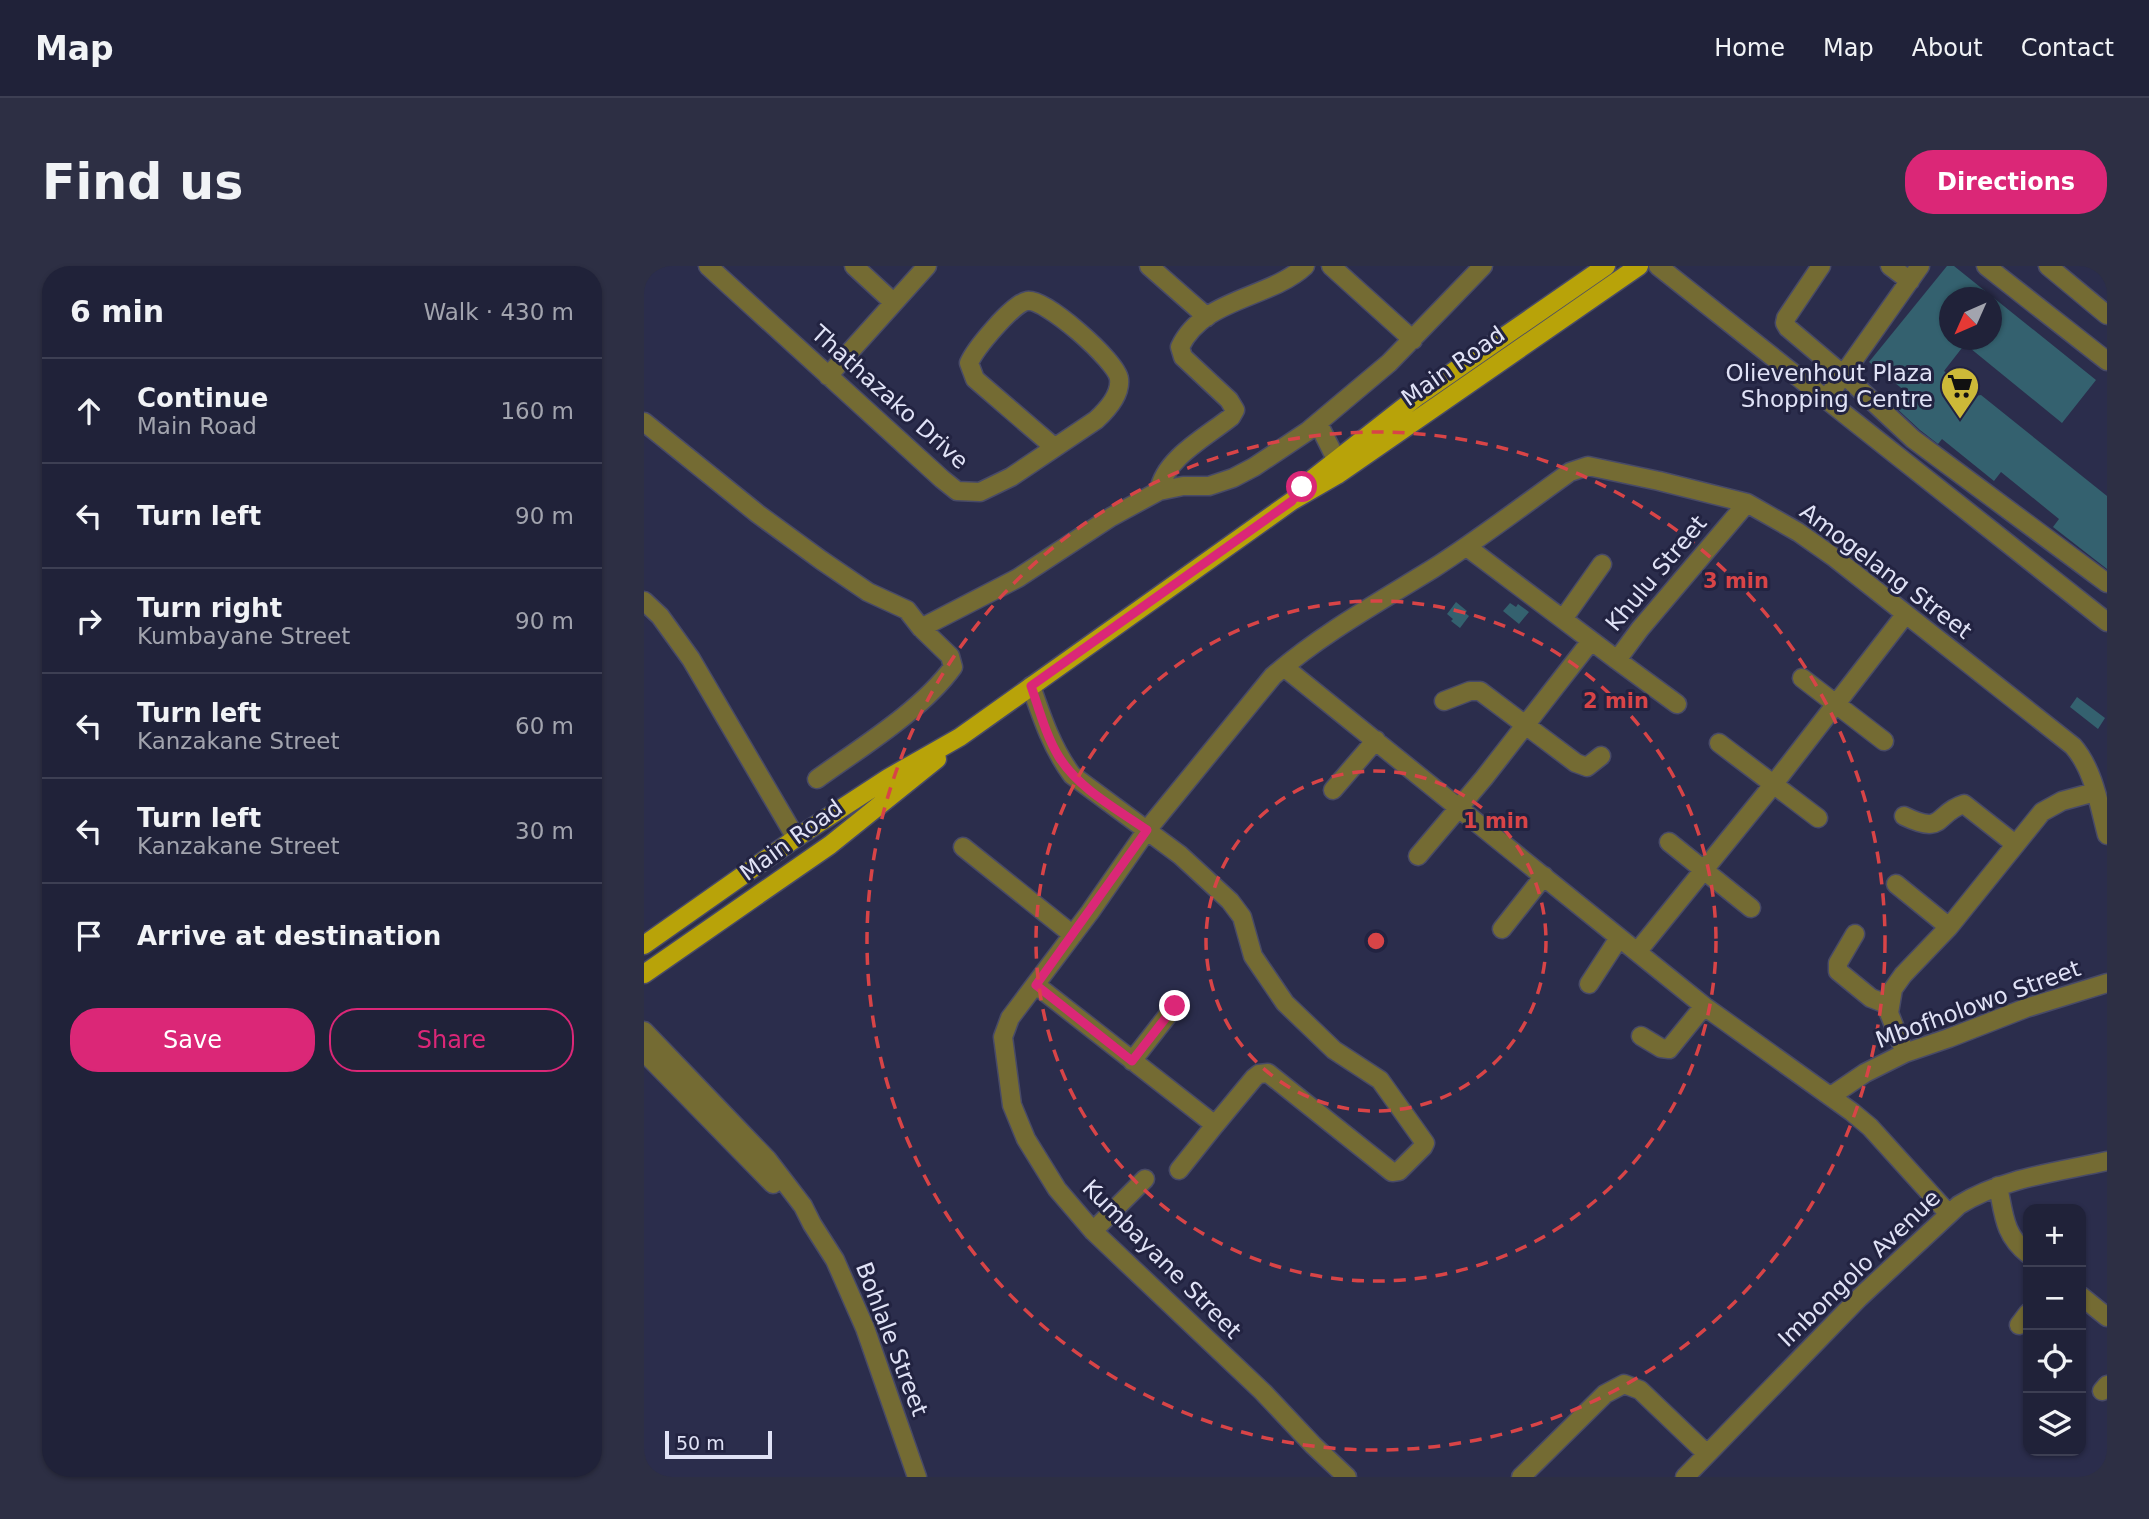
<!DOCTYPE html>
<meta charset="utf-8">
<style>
:root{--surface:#202239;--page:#2d2f44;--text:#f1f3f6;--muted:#a2a4ae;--line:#3d3f53;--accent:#db2777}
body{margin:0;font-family:"DejaVu Sans",sans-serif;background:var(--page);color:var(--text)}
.controls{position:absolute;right:21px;bottom:21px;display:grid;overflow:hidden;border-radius:14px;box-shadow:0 2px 5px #0004}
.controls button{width:63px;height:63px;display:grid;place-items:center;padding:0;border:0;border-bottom:2px solid var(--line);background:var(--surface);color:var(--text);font:35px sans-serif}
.compass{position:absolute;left:1295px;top:21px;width:63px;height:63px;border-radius:50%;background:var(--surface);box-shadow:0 2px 5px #0004;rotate:225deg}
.scale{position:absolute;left:21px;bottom:18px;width:107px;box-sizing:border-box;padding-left:7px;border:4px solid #e0e2f6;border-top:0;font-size:19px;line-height:24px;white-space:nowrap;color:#e0e2f6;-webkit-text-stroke:5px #222341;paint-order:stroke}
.stop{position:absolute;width:21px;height:21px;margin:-16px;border:5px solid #db2777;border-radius:50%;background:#fff}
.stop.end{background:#db2777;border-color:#fff;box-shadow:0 2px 7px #0008}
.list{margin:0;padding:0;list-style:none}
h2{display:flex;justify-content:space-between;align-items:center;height:91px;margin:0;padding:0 28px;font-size:30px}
h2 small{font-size:23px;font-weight:400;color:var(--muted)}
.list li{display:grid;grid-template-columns:46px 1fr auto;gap:21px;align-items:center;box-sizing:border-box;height:105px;padding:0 28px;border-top:2px solid var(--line)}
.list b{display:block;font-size:26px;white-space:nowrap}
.list p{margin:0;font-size:23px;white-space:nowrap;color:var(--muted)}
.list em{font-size:23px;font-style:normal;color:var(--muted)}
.actions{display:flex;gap:14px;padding:21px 28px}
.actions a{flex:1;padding:16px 0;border:2px solid var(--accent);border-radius:28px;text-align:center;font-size:24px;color:var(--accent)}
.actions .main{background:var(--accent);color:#fff}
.icon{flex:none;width:38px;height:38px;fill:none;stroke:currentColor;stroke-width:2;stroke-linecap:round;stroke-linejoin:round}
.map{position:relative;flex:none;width:1463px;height:1211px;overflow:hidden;border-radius:28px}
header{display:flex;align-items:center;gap:42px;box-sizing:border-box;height:98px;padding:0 35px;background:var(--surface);border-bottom:2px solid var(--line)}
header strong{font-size:33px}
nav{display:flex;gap:38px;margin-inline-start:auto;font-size:24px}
.intro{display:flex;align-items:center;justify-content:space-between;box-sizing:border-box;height:168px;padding:0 42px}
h1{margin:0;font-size:49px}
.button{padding:18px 32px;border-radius:28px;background:var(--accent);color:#fff;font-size:24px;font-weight:700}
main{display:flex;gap:42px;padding:0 42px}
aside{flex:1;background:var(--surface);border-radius:28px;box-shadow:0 2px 5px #0004}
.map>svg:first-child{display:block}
</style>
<header>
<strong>Map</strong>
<nav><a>Home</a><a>Map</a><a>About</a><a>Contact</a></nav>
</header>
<div class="intro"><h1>Find us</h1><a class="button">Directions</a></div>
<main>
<aside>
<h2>6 min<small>Walk · 430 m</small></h2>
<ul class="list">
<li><svg class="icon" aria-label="ahead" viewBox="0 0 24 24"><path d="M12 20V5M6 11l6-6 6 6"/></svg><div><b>Continue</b><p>Main Road</p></div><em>160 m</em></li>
<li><svg class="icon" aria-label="left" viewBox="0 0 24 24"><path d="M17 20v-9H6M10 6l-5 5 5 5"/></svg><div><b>Turn left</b></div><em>90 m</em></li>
<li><svg class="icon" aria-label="right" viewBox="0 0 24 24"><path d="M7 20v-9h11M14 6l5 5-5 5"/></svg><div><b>Turn right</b><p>Kumbayane Street</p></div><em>90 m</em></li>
<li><svg class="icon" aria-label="left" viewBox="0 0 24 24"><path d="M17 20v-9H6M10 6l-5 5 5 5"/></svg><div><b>Turn left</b><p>Kanzakane Street</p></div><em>60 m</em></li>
<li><svg class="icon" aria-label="left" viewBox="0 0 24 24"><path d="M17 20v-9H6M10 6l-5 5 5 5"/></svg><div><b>Turn left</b><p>Kanzakane Street</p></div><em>30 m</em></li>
<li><svg class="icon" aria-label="arrive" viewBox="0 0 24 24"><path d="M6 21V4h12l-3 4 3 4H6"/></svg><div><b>Arrive at destination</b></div></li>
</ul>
<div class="actions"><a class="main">Save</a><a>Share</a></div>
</aside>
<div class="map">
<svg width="1463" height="1211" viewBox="0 0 1463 1211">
<rect width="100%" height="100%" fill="#2b2d4c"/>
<path fill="#34616f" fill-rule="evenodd" d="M1303 0H1310L1452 114 1418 157 1321 78 1300 105 1331 130 1337 129 1463 230V303L1409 261 1415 253 1357 206 1350 215 1298 173 1294 178 1276 164 1249 139 1261 125 1225 96ZM1306 32H1348V74H1306Z
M812 336 823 345 821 347 825 350 816 362 807 355 809 353 803 348Z
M866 337 872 341 874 338 885 346 875 358 859 345Z
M1433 431 1461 452 1454 463 1426 441Z"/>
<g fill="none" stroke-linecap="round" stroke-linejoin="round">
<g stroke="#484a67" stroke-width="21">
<path id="minor" d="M64 0 298 213 313 225 336 226 367 211 452 154C463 144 477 129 475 113 473 95 400 31 383 35 368 38 331 83 325 97L331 113 410 181
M210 0 249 36
M505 0 563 51
M687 0 769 74
M1014 0 1463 356
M1177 0 1142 52 1141 57 1144 62 1209 117 1269 173 1463 317
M1246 0 1266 15
M1342 0 1463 95
M1404 0 1463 49
M184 110 283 0
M1182 133 1276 0
M0 156 114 248 177 294 224 326 263 344 277 362 306 390 309 401C278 444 216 482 173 513
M674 157 692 193
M515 225C520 193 562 171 587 151L591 144 585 134 539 91 536 81C559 32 625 33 661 0
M823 281 973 394 996 363 1103 237
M0 335 16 350 47 393 152 572
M919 353 958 298
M277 362 374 312 467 251 515 225 539 220H565L589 212 610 201 664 165 745 97 839 0
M973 394 1033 438
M640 401 1060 740 1208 846 1226 861 1304 947
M1158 412 1240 475
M387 420C398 452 408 482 428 509L536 589 586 635 598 651 609 690 641 737 690 784 736 814 781 877 779 881 755 905 748 906 624 807 615 808 610 812 571 859 392 719
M800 435 826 425H836L932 497 943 501 957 490
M1075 477 1174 552
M689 524 732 474
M1260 550C1301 570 1291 547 1320 538L1371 578
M1025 576 1107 642
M319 581 429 669
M774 590 840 512 947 375
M1252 618 1305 661
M858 663 900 610
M1211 668 1194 697V705L1227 732 1245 739
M993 686 1129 519 1261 349
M945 718 975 672
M0 765 123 893 159 940 168 958 191 994 221 1062 273 1211
M997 770 1017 782 1025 783 1060 740
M0 786 129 918
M1261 787 1245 747 1249 723 1259 709 1305 661 1398 546 1418 535 1451 526
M488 795 531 740
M1187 830 1221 807 1261 787 1305 772 1382 742 1463 717
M535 904 571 859
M1354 920C1360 949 1360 969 1384 988
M449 965 501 913
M1437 1030 1463 1051
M1375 1059 1384 1047
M1458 1125 1463 1119
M703 1211 669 1179 619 1126 449 965 413 923 382 873 368 839 359 771 366 752 446 646 503 564 629 410C677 368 735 336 790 302 837 272 881 238 926 206L944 200 1015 215 1103 237 1154 266 1191 292 1429 480C1450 504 1455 539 1463 569
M877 1211 961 1128 980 1118 996 1124 1063 1188
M1041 1211 1215 1032 1315 939C1358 912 1414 906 1463 895"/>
</g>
<g stroke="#484a67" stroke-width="21">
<path id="major" d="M658 221 774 130 962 0
M0 679 152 572 244 512 316 471 648 235 693 209 995 0
M0 708 186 579 293 493"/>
</g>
<use href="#minor" stroke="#746b33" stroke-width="18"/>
<use href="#major" stroke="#b8a309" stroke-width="18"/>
</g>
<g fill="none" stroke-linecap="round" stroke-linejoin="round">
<path stroke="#db2777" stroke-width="9" d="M531 740 488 795 392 719 503 564C473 543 435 523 415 491 402 470 395 443 387 420L648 235 658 221"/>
</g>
<g fill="none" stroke="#d84447" stroke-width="3.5" stroke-dasharray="12 9">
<circle cx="732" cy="675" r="170"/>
<circle cx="732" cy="675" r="340"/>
<circle cx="732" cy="675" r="509"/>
</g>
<defs>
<g id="supermarket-pin" transform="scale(2.0125)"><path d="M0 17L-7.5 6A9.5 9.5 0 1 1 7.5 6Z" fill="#cdb938" stroke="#222341"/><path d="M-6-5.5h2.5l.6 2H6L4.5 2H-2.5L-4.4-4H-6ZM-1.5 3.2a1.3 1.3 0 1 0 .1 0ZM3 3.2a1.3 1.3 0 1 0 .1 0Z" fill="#111"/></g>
</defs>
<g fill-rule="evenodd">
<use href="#supermarket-pin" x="1316" y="120"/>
</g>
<g text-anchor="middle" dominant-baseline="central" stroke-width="6" stroke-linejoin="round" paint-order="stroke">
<g font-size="23" fill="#e0e2f6" stroke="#222341">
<text transform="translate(809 100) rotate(-35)">Main Road</text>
<text transform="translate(246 131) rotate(42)">Thathazako Drive</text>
<text transform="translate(1242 305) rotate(37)">Amogelang Street</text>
<text transform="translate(1012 307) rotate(-50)">Khulu Street</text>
<text transform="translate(147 574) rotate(-36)">Main Road</text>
<text transform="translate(1334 738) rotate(-20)">Mbofholowo Street</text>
<text transform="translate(518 993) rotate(45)">Kumbayane Street</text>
<text transform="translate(1215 1002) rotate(-44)">Imbongolo Avenue</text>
<text transform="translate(248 1073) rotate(69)">Bohlale Street</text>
</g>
<g font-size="23" fill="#e0e2f6" stroke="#222341" text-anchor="end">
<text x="1289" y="107">Olievenhout Plaza<tspan x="1289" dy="26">Shopping Centre</tspan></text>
</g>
</g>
<circle cx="732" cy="675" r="10" fill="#d84447" stroke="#222341" stroke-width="3.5"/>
<g font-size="21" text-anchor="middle" font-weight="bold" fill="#d84447" stroke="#222341" stroke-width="6" stroke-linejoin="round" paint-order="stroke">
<text x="1092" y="322">3 min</text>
<text x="972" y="442">2 min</text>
<text x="852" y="562">1 min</text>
</g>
</svg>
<div class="controls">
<button>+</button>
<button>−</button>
<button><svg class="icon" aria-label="locate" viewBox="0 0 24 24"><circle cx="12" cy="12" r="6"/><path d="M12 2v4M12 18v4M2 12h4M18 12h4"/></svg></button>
<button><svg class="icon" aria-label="layers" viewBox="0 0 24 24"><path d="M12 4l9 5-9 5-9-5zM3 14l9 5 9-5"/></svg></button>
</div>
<svg class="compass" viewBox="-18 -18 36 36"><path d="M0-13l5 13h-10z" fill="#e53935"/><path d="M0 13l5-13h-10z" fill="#a2a4ae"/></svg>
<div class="scale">50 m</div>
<div class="stop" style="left:658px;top:221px"></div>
<div class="stop end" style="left:531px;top:740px"></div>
</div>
</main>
